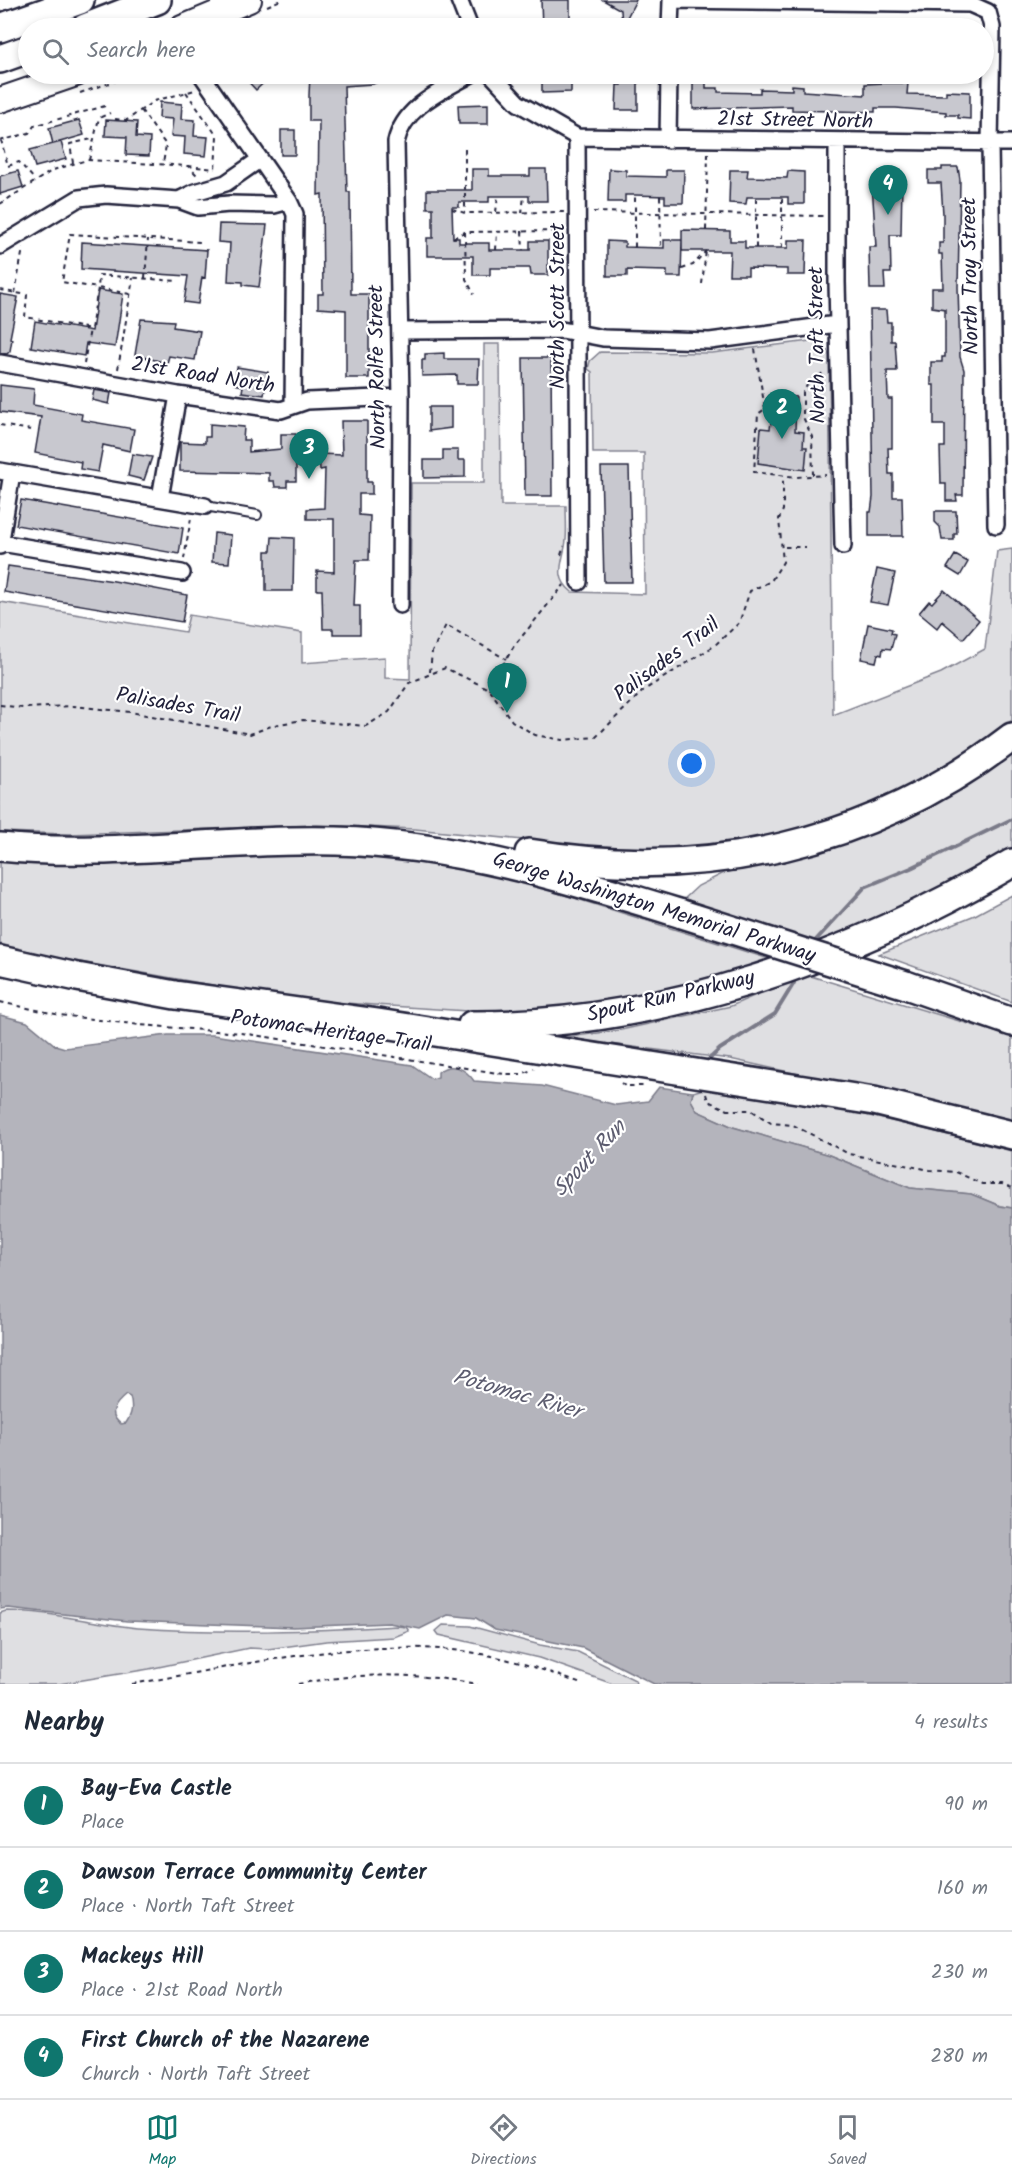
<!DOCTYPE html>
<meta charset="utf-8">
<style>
:root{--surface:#fff;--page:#f6f6f7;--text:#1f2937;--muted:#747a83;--line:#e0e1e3;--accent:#0f766e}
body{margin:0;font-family:Kalam,sans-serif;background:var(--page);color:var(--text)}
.you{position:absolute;left:692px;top:764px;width:21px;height:21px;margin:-15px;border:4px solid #fff;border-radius:50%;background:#1a73e8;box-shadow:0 0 0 9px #1a73e833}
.badge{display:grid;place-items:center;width:39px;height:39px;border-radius:50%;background:var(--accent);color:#fff;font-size:20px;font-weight:700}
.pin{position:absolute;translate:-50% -50px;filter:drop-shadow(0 2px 3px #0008)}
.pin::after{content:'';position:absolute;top:32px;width:21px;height:18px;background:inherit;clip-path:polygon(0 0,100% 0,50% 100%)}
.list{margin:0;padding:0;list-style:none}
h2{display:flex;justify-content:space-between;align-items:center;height:78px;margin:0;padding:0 24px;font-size:26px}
h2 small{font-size:20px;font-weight:400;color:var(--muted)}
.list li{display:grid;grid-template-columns:39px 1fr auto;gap:18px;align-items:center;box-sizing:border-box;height:84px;padding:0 24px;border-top:2px solid var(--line)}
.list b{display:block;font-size:22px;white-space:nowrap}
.list p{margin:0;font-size:20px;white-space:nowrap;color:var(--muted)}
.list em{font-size:20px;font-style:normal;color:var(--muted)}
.icon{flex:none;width:33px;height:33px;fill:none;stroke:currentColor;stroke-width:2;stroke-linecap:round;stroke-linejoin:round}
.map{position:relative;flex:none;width:1012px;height:1684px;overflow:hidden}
.search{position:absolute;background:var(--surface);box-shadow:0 3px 9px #0003;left:18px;right:18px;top:18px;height:66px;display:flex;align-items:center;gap:15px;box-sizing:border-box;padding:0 21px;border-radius:33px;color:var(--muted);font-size:22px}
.sheet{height:414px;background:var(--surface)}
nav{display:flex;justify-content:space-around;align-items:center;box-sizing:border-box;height:84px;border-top:2px solid var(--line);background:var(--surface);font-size:16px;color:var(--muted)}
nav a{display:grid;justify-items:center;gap:3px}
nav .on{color:var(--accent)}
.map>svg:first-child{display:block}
</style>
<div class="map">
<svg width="1012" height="1684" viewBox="0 0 1012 1684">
<rect width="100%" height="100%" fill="#fff"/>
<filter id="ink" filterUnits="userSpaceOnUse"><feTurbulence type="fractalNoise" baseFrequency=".0167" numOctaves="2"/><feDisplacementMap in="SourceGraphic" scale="12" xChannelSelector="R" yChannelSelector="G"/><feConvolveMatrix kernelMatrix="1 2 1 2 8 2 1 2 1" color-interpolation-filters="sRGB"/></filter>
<g filter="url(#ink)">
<path fill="#dfdfe2" stroke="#80808e" stroke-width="1.5" d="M810 341C821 343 826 346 829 356L833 715 941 673 985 649 997 551 1012 549V720L967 756 923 784 863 807 757 843 657 857 592 847 415 829 317 825 70 834 0 832V602L185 632 189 615 302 633V663L385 657V678L410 679 411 483H484V344H500L501 506H566C566 517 567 529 566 540 564 561 552 576 572 592L645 594 644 453H593L592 372 588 369 590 361 600 352 712 353Z
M1012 745V851L936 894 823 946 682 901 698 886 724 873 775 860Z
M291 851 441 861 523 882 779 962 679 991 514 1014 297 1000 52 957 0 944V858Z
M1012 895V1002L879 954 975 915Z
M804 974 1012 1037V1121L730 1059 561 1038 621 1030 731 1006Z
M703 1089C809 1097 910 1126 1012 1151V1208L1000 1206 971 1194 910 1188 829 1155 733 1127 697 1111 691 1100 693 1092Z
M6 1611C50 1611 94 1624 138 1628 224 1634 311 1631 398 1626L406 1627 409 1631 394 1637 326 1641 268 1649 249 1648 149 1669 59 1684H0V1613Z
M443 1625 470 1626 540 1645 578 1652 635 1680 636 1684H613L539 1658 439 1635 436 1631Z"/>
<path fill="#b4b4bc" stroke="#7a7a88" stroke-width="1.5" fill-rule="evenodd" d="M0 1015 27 1022 55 1045 65 1048 168 1035H213L412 1065 432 1079 438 1077V1072C452 1061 466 1069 474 1081L542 1086 616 1105 648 1101 659 1087 693 1092 691 1100 697 1111 733 1127 829 1155 910 1188 971 1194 1000 1206 1012 1208V1684H654L583 1648 495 1630 476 1618 448 1615 420 1629 389 1623 293 1627 127 1621 8 1608 0 1609ZM126 1395 130 1397C133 1407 132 1414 126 1423L121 1424C107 1414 115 1404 126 1395Z"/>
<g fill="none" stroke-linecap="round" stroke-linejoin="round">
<path stroke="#7a7a88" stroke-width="4" d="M816 940 865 887 911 868 1012 819
M705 1063 720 1049 775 1014 794 983"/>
</g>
<path fill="#c8c8cf" stroke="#22223b" stroke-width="1.5" d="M541 0H570V28H542Z
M603 0H636L622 27 621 10Z
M241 74H273L256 90Z
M319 74H396L373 84 344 86 347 192H350L351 294H369V378H346V310L318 308V294H323L322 194 318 195 319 121H309V95L310 75Z
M542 74H571V92L542 93Z
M621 74H638V110H616L617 85H621Z
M693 74H706V88H718V92L760 93V89L792 90V85L803 86V91L865 95V84L885 83H908L907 94 946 95V91L970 92V119L958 118V115H946V112L896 108H875V112L792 110V106L693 109Z
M160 102 182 104 181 119 195 120 194 136 208 137 206 156 184 154 185 137 171 136 173 119 159 118Z
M488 104V124H459L458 105Z
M79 120 84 135 53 144 49 128Z
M106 120 137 122 136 137 150 138 149 156 126 155 127 137 105 136Z
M281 130H295V155H281Z
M61 142 66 159 35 167 30 150Z
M942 167H958L960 180 958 287 960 357 964 370 963 495H956L957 501H946V484H941L940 447H945V425H934V385H931V362H942V357H945V309L932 307V288H943L942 254H939V243H943V214L941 183H928V170H942Z
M472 169H489V176H530V169H546L547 201H529V196H489V202H459V207H452L453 238H459V243H489V250H530V241H548V275H531L530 268H490V275H473V256H427V238H433V208H427V190H472Z
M609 169 626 170V176L666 177V170H684L683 203H665V196L635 195H625V202H608Z
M730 170H748L747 177 787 178 788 171 804 172V204H788V197H747L746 204 729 203Z
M18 171 23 187 0 194V176Z
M879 176H895V181L902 182 901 235H890L891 273H884L885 289H870L869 247H876L872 183 880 181Z
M219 224 267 225 259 287 243 285V282L228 281 230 243 218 242Z
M682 230 730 231V241H745V248H788V240H806L805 275H787V269L748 268V275H729L730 251H682Z
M664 240H682L681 277H667V271L627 270V276H607V241L625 242V247L664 248Z
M82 242 207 250 205 278 202 277 198 304 184 302 188 276 81 269Z
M98 290 123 294 115 347 86 343 84 356 31 347 35 321 92 331Z
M0 294 18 297 10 338 12 339 10 351 7 354 0 353Z
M870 310H886L887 322H891V341H895L897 371H887L888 399H892V448H888L889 474H893V497H902L903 536H869V512H871L873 497Z
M141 319 174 321 173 327 200 331 195 360 169 356 167 363 135 355Z
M444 353V359H479L478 384H457V375L422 376V360H425V354Z
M523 358H551L552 496H525Z
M237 367 268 372 264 395 242 392 243 386 234 384Z
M0 385 34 389 33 405 82 414 81 420 134 429 130 451 103 445 98 472 80 469 81 462 35 453 41 417 0 412Z
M94 390 111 393 109 404 92 400Z
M775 395 796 397 795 431 804 432 803 447H807L805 470 758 463 761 428 770 429Z
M429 407H451V428L429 431Z
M341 421H367V482H372V494H359V515L370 516 369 560H356L354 606H360V634H333V629H323L322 590H317V571L334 572V519H307V509L324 508 325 469 320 470 319 454 342 455Z
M210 424 244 427 243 440H249V452L281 449V434H296V481H287V487H275L274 481H269V473L180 471V442L205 443V437H210Z
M443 450H458V460H465V477L424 478V460H443Z
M132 454 152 457 144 480 128 476Z
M601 467H629L632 582H604Z
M21 500 183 528 179 554 16 525Z
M935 511H956L957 534H954V540H942L940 527 935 522Z
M214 533 231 535 229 563 212 562Z
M272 537 294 538 293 591H266V551H271Z
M955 555 968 562 960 576 947 568Z
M8 566 114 581 187 595 182 622 4 592Z
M877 569 895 573 888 605 870 602Z
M944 590 979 620 963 639 942 621 937 628 919 613 929 601 932 603Z
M868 624 892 629 891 633 895 634 891 649 883 648 882 655 878 654 876 662 861 659Z"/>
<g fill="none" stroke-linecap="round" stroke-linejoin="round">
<g stroke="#22223b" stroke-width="12">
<path id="service" d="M205 506 257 515"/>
</g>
<g stroke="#22223b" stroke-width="20">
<path id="minor" d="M459 0 470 28
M671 0 970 4 988 12 992 27 990 144 996 525
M670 28 671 1
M201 74 289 201 295 214 293 406
M491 74 518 103 577 137 1012 143
M577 137 579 582
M668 140 669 74
M837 143V282L843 546
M179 200 195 192 226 183 259 160
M0 246 79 198 106 195 179 200 198 207 229 204 274 205 289 201
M400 331 562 330 603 338 710 341 837 324
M0 363 178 395 281 410 307 401 401 397
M0 471 205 506
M160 498 178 395
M1 543 182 573
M0 546 12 473
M400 605 401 397 396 142C404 106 442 91 471 74"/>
</g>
<g stroke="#22223b" stroke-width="28">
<path id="primary" d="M182 28 249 0
M0 100 76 74"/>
</g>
<g stroke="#22223b" stroke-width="32">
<path id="motorway" d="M0 28 80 0
M85 28 157 0
M0 59 28 49
M0 847C112 858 224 838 336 841 457 844 568 879 682 914
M529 853C705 882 870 846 1012 737
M0 960 77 977 175 995 378 1023 874 1101 1012 1135
M906 985 1012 1022
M472 1025C661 1026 851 958 1012 863"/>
</g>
<path stroke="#22223b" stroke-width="2" stroke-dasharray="4.5 4.5" stroke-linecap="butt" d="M267 6 281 0
M186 92 217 136 215 169
M80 93 136 74
M141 110 166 145 163 164
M115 119 127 120 154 101 195 90
M1 140 8 166 19 162 35 180
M0 141 29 133 34 126 105 106
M465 149V212
M89 160 99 118 110 113
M73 163 70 144 92 139
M188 166 215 169
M660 196 661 248
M0 204 53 170 87 160 188 166 199 177
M452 209 465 213 564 212
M496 212 498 196
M593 212 823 216
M522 213 524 196
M706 230 708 154
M522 231 523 250
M465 232 466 279 474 294
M453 238 465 232 564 231
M635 247V195
M756 248V197
M782 248V197
M496 250 497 231
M682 269 693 265 706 251
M145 278 148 239
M702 284 706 251
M0 290 27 295 25 317 91 329 98 288 62 282 70 234 201 242
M15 293 23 248
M130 294 98 288 99 275 177 281
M755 349 765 409 758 414 754 472 796 477 826 475
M84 364 90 329
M118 369 133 278
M0 425 31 430
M813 475 812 437 803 417V392L809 382 826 371
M785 547H806
M561 555 564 546
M184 559 191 518
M430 672 432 652 446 625 506 659
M489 689 514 646 564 585
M0 705 23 708 73 706 130 712 250 734 274 725 303 720 366 726 389 712 409 683 445 668 489 689 512 721 535 735 562 740 596 737 644 690 714 646 739 623 750 591 771 581 783 562 779 519 783 510V476
M0 1002 60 1015 140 1025 241 1033 504 1074H522L534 1069
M621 1083 625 1086H643
M706 1094 708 1101 728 1110H751L771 1123 793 1125 849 1154 930 1170 956 1172 982 1184H1002L1012 1188
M132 1684C240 1666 351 1638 462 1651 503 1656 543 1669 581 1684
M298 1684C358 1672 418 1673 477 1684"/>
<use href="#service" stroke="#fff" stroke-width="8"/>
<use href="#minor" stroke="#fff" stroke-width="15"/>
<use href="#primary" stroke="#fff" stroke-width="24"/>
<use href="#motorway" stroke="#fff" stroke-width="27"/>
<g stroke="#22223b" stroke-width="32" stroke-linecap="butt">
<path id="motorway-bridge" d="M682 914 906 985"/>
</g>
<use href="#motorway-bridge" stroke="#fff" stroke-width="27"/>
</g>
</g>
<g text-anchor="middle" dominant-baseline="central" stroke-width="4.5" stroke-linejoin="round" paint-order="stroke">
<g font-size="21" fill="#22223b" stroke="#fff">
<text transform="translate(795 121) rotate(1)">21st Street North</text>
<text transform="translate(971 276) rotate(-91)">North Troy Street</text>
<text transform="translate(558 306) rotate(-90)">North Scott Street</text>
<text transform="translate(818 345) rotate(-91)">North Taft Street</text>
<text transform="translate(378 367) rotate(-91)">North Rolfe Street</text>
<text transform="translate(203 376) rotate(9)">21st Road North</text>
<text transform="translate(667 660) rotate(-37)">Palisades Trail</text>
<text transform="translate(178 706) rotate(10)">Palisades Trail</text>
<text transform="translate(654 908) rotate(17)">George Washington Memorial Parkway</text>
<text transform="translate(671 997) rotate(-13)">Spout Run Parkway</text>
<text transform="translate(331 1032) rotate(8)">Potomac Heritage Trail</text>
</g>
<g font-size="22" font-style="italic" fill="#5c5c6f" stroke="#fff">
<text transform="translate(590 1159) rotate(-47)">Spout Run</text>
<text transform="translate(517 1395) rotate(16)">Potomac River</text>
</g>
</g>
</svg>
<div class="you"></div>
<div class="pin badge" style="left:507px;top:713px">1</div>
<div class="pin badge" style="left:782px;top:439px">2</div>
<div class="pin badge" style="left:309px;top:479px">3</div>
<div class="pin badge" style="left:888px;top:215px">4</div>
<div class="search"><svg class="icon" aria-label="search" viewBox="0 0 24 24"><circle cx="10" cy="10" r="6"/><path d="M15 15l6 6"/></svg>Search here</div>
</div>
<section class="sheet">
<h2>Nearby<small>4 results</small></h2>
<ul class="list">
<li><span class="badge">1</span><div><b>Bay-Eva Castle</b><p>Place</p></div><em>90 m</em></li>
<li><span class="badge">2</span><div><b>Dawson Terrace Community Center</b><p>Place · North Taft Street</p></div><em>160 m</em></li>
<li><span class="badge">3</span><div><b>Mackeys Hill</b><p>Place · 21st Road North</p></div><em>230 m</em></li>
<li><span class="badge">4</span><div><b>First Church of the Nazarene</b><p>Church · North Taft Street</p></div><em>280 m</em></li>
</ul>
</section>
<nav>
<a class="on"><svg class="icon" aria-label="map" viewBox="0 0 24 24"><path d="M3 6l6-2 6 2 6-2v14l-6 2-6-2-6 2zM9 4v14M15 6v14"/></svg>Map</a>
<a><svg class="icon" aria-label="directions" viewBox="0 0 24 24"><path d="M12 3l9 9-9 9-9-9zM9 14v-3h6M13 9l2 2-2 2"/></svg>Directions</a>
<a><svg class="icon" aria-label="saved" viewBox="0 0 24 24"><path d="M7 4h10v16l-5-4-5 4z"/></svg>Saved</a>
</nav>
